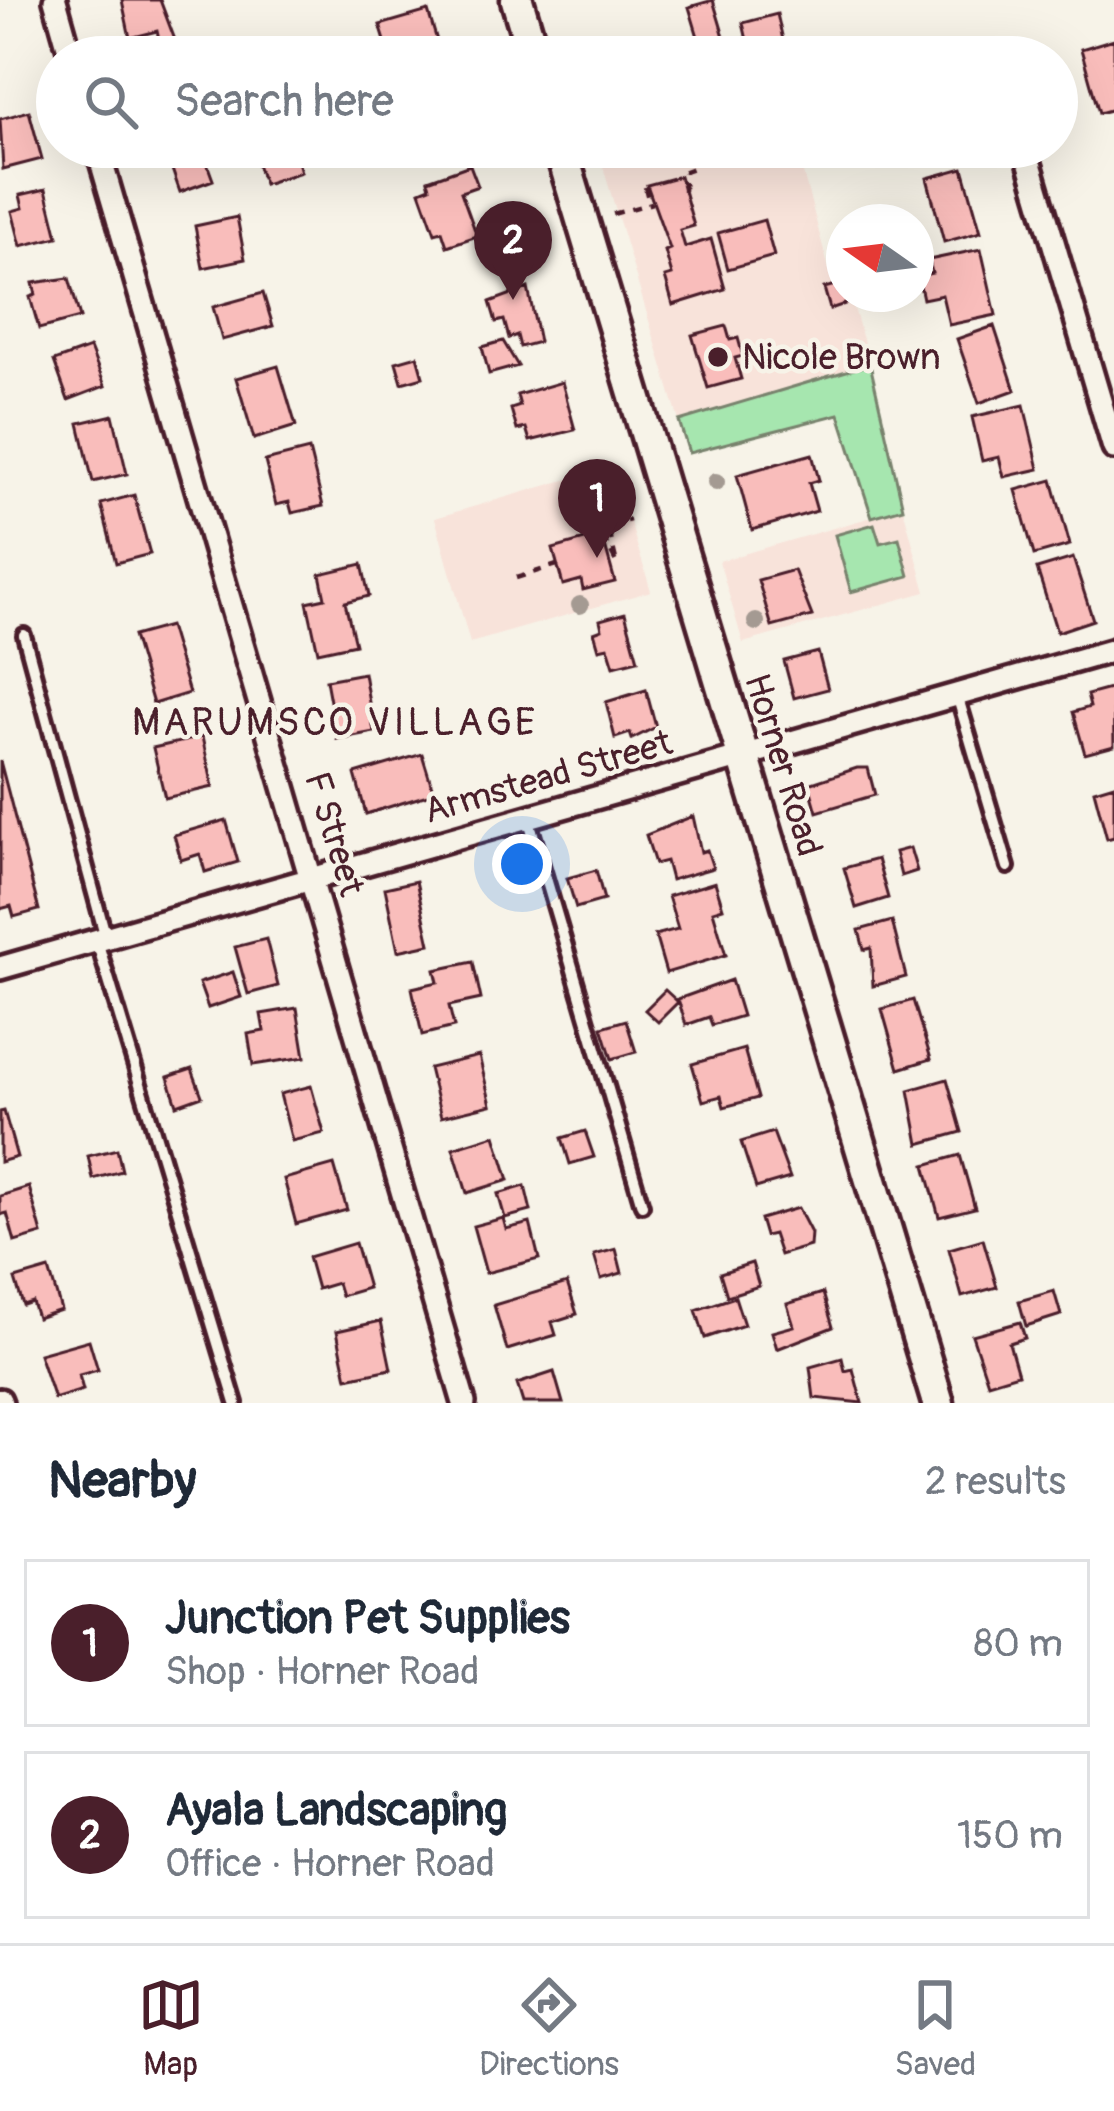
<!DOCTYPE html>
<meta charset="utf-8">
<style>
:root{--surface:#fff;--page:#f6f6f7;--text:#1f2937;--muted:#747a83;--line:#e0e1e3;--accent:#4a1f2b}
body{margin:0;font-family:Pangolin,sans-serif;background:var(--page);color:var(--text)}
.compass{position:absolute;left:826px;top:204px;width:108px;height:108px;border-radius:50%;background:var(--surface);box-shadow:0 12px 48px #0002;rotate:284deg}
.you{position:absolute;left:522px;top:864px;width:42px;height:42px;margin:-30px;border:9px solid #fff;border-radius:50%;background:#1a73e8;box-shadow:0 0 0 18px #1a73e833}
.badge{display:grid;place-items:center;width:78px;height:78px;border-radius:50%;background:var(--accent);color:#fff;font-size:39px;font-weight:700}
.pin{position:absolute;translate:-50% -99px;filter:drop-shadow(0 3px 6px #0008)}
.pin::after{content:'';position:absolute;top:63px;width:42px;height:36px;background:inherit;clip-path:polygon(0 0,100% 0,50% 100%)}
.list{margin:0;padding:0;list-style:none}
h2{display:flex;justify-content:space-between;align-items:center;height:156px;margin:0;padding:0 48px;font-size:51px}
h2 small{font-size:39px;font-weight:400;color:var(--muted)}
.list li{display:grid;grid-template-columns:78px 1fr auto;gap:36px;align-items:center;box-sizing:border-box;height:168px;margin:0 24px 24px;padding:0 24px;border:3px solid var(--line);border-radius:0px}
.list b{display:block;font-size:45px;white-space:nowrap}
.list p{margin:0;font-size:39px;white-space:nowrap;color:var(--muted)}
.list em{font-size:39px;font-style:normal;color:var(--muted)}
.icon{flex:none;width:66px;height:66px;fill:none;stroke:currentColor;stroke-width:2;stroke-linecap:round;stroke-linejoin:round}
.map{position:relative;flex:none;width:1114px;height:1403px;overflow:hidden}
.search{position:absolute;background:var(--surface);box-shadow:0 12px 48px #0002;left:36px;right:36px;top:36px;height:132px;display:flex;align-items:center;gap:30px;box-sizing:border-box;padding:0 42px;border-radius:66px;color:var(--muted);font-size:45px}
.sheet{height:540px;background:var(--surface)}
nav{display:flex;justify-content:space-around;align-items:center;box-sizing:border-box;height:168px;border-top:3px solid var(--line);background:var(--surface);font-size:33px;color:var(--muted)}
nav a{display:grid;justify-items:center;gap:6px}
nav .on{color:var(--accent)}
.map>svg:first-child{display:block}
</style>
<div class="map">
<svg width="1114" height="1403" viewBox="0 0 1114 1403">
<rect width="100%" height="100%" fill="#f7f3e8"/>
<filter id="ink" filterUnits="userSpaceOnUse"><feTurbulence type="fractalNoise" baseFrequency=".00833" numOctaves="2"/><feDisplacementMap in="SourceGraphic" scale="24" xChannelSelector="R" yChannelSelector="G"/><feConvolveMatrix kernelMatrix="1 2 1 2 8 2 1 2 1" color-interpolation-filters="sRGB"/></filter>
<g filter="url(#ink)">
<path fill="#f8e3da" d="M597 147H796L833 284 844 282V294H850L870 364 679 421Z
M613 466 651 591 470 643 435 518Z
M903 508 926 592 743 643 719 561Z"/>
<path fill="#a6e6af" stroke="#78826d" stroke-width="3" d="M870 364 903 508 872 517 839 414 689 453 679 421Z
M874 524 880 543 899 538 909 576 851 592 835 535Z"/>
<path fill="#f9bdbb" stroke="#4a1f2b" stroke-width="3" d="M122 0H160L175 40 160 44 157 31 130 38Z
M713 0 725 40 701 47 689 7Z
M428 11 438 44 390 57 380 25Z
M777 14 783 40 749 49 743 23Z
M1114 39V109L1099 113 1081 49Z
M29 111 42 159 3 169 0 119Z
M201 147 213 180 180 192 168 158Z
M294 147 301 172 264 184 255 158Z
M914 147H956L957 154 919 164Z
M470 165 478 186 461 192 477 236 447 246 442 231 435 233 420 191 430 187 428 180Z
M963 168 981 232 944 242 927 178Z
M680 176 694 226 680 230 685 247 711 239 725 289 673 305 665 277 672 275 665 251 670 249 647 185Z
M46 189 58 237 21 246 12 211 23 208 20 195Z
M237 217 245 259 203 268 195 226Z
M764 220 774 256 728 269 718 233Z
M981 249 996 315 949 325 942 295 923 299 918 276 932 273 929 260Z
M69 278 80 318 39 329 30 297 36 295 33 283Z
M843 283 848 303 830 309 824 288Z
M528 288 539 342 520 347 517 335 509 338 504 320 496 322 490 302Z
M263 293 273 326 222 340 213 307Z
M726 326 730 340 738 338 743 356 735 358 741 379 708 388 692 335Z
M994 326 1015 390 979 403 957 339Z
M503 341 518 366 489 374 482 347Z
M90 348 105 386 68 400 54 361Z
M417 356 423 377 402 383 396 362Z
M278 366 296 426 254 439 236 378Z
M562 382 575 430 530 441 526 428 517 430 511 409 520 406 517 395Z
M1024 405 1039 469 1004 477 999 457 982 461 972 417Z
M113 415 127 474 93 482 79 423Z
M309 450 323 506 292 513 289 502 276 505 265 461Z
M812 454 819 480 809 483 817 511 752 530 737 475Z
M1052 480 1070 545 1034 555 1016 490Z
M134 495 150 554 116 563 101 504Z
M602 535 615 582 583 590 581 580 563 585 553 549Z
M1073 558 1093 620 1057 632 1037 569Z
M362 564 369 596 345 602 355 644 318 652 307 602 325 598 320 574Z
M794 570 812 616 772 627 758 580Z
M625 613 638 660 614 666 608 647 599 649 594 632 602 629 600 620Z
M169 626 189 693 153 704 133 636Z
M818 652 828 689 794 698 784 661Z
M364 673 374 732 337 739 326 680Z
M1113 688 1114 746 1085 754 1073 712 1090 707 1087 695Z
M646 690 656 727 632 739 630 733 615 738 606 702Z
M202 737 213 787 165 798 153 748Z
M422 754 434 793 366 814 355 774Z
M0 761 39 910 14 917 11 906 0 909Z
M857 768H868L875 795 817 812 809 784Z
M1114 784V837L1107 839 1094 790Z
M693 816 701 852 707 850 713 868 671 880 666 861 655 864 646 835Z
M226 820 238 862 205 872 200 854 181 860 174 835Z
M910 848 917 871 901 876 895 852Z
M877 859 888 898 856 908 844 868Z
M596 870 604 900 576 908 567 878Z
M416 881 430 944 398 951 385 888Z
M715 882 723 908 713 911 726 955 666 973 655 935 678 929 668 896Z
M892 921 906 977 873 986 871 948 864 950 859 930Z
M266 939 278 986 248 994 235 947Z
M473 962 481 999 449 1006 454 1027 422 1035 412 988 438 982 435 970Z
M233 972 241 997 208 1008 199 983Z
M731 980 742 1016 712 1025 709 1017 686 1025 678 999Z
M665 990 678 1002 658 1022 645 1010Z
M913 1000 931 1059 899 1069 882 1009Z
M297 1008 305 1057 253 1065 248 1034 264 1031 261 1014Z
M626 1020 636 1052 612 1059 602 1027Z
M744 1049 758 1098 724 1107 721 1096 703 1101 692 1064Z
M479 1056 491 1105 441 1117 429 1068Z
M192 1069 202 1096 177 1105 168 1077Z
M947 1079 962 1132 919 1144 909 1090Z
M311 1086 324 1133 292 1141 280 1094Z
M4 1111 17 1157 0 1162V1112Z
M585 1131 594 1157 570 1164 562 1138Z
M773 1132 790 1178 756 1188 741 1142Z
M495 1135 509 1180 467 1193 453 1148Z
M117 1149 122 1171 93 1179 88 1156Z
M960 1155 975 1208 939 1217 925 1165Z
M334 1165 347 1210 296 1224 284 1179Z
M525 1186 531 1211 505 1218 498 1194Z
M29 1187 42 1234 15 1242 7 1213 0 1215V1196Z
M798 1208 811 1233 810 1246 780 1255 773 1234 765 1236 760 1219Z
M503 1218 506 1229 530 1223 539 1259 486 1273 473 1226Z
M983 1239 997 1287 962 1297 949 1249Z
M355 1243 368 1288 341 1296 337 1283 317 1289 308 1257Z
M616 1249 622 1273 601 1279 594 1255Z
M752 1263 759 1286 727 1296 720 1273Z
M49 1269 61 1310 37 1318 32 1302 23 1305 15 1279Z
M567 1283 577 1314 552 1322 556 1335 507 1350 494 1305Z
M1054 1291 1061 1315 1026 1326 1019 1301Z
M823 1293 833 1327 777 1349 772 1332 794 1326 787 1304Z
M735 1297 744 1325 705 1338 696 1310Z
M381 1321 391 1369 347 1378 337 1331Z
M1020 1322 1025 1338 1009 1343 1018 1374 988 1383 972 1335Z
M89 1340 98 1370 79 1375 83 1390 54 1399 39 1354Z
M842 1358 845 1371 853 1369 862 1403 814 1398 810 1367Z
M554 1372 563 1403H523L517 1384Z"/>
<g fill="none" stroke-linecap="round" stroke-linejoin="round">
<g stroke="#4a1f2b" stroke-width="20">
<path id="service" d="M24 635 106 938
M957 695 1008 867
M528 817 642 1205
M97 941 236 1403"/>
</g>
<g stroke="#4a1f2b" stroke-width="30">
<path id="minor" d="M55 0 71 57
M97 147 464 1403
M1025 147 1114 448
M0 968 1114 650
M0 1400 1 1403"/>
</g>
<g stroke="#4a1f2b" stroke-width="39">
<path id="secondary" d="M517 0 534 57
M560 147 938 1403"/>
</g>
<path stroke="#4a1f2b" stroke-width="4.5" stroke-dasharray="9 9" stroke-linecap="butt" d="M645 187 649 203
M684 191 685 171 696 167
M613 214 652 203
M626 521 630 520
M593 531 595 537
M603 537 617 564 608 526
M516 578 557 565"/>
<use href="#service" stroke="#f7f3e8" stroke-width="10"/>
<use href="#minor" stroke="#f7f3e8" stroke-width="21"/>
<use href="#secondary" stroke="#f7f3e8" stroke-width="30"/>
</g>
<g fill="#a49a92">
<circle cx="716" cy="482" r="9"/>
<circle cx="589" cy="499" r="9"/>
<circle cx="580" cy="605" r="9"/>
<circle cx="756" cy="622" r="9"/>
</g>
</g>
<circle fill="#4a1f2b" stroke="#f7f3e8" stroke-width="4.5" cx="718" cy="357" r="12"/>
<g text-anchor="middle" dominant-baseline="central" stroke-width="9" stroke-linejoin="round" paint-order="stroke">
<g font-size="36" fill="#4a1f2b" stroke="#f7f3e8" text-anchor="start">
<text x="742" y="357">Nicole Brown</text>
</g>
<g font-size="36" fill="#4a1f2b" stroke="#f7f3e8">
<text transform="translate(783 765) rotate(73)">Horner Road</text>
<text transform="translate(548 777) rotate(-16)">Armstead Street</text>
<text transform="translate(334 834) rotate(73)">F Street</text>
</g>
<g font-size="39" letter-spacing="3" fill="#4a1f2b" stroke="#f7f3e8">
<text x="335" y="722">MARUMSCO VILLAGE</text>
</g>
</g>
</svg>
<svg class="compass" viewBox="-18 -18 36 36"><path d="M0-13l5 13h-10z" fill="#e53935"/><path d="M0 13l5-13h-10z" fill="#747a83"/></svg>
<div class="you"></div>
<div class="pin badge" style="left:597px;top:558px">1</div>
<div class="pin badge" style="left:513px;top:300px">2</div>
<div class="search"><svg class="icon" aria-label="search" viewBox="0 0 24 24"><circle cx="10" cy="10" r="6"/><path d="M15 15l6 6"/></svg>Search here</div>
</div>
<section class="sheet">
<h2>Nearby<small>2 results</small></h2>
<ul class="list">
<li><span class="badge">1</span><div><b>Junction Pet Supplies</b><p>Shop · Horner Road</p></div><em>80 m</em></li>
<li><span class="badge">2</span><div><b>Ayala Landscaping</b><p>Office · Horner Road</p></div><em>150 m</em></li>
</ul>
</section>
<nav>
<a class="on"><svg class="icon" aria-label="map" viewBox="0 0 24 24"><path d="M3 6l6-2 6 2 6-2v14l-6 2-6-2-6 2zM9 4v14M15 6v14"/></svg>Map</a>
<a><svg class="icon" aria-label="directions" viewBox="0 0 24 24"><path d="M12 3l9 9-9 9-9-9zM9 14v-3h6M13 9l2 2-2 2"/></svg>Directions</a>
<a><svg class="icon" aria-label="saved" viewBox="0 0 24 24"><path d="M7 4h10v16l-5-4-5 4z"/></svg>Saved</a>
</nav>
